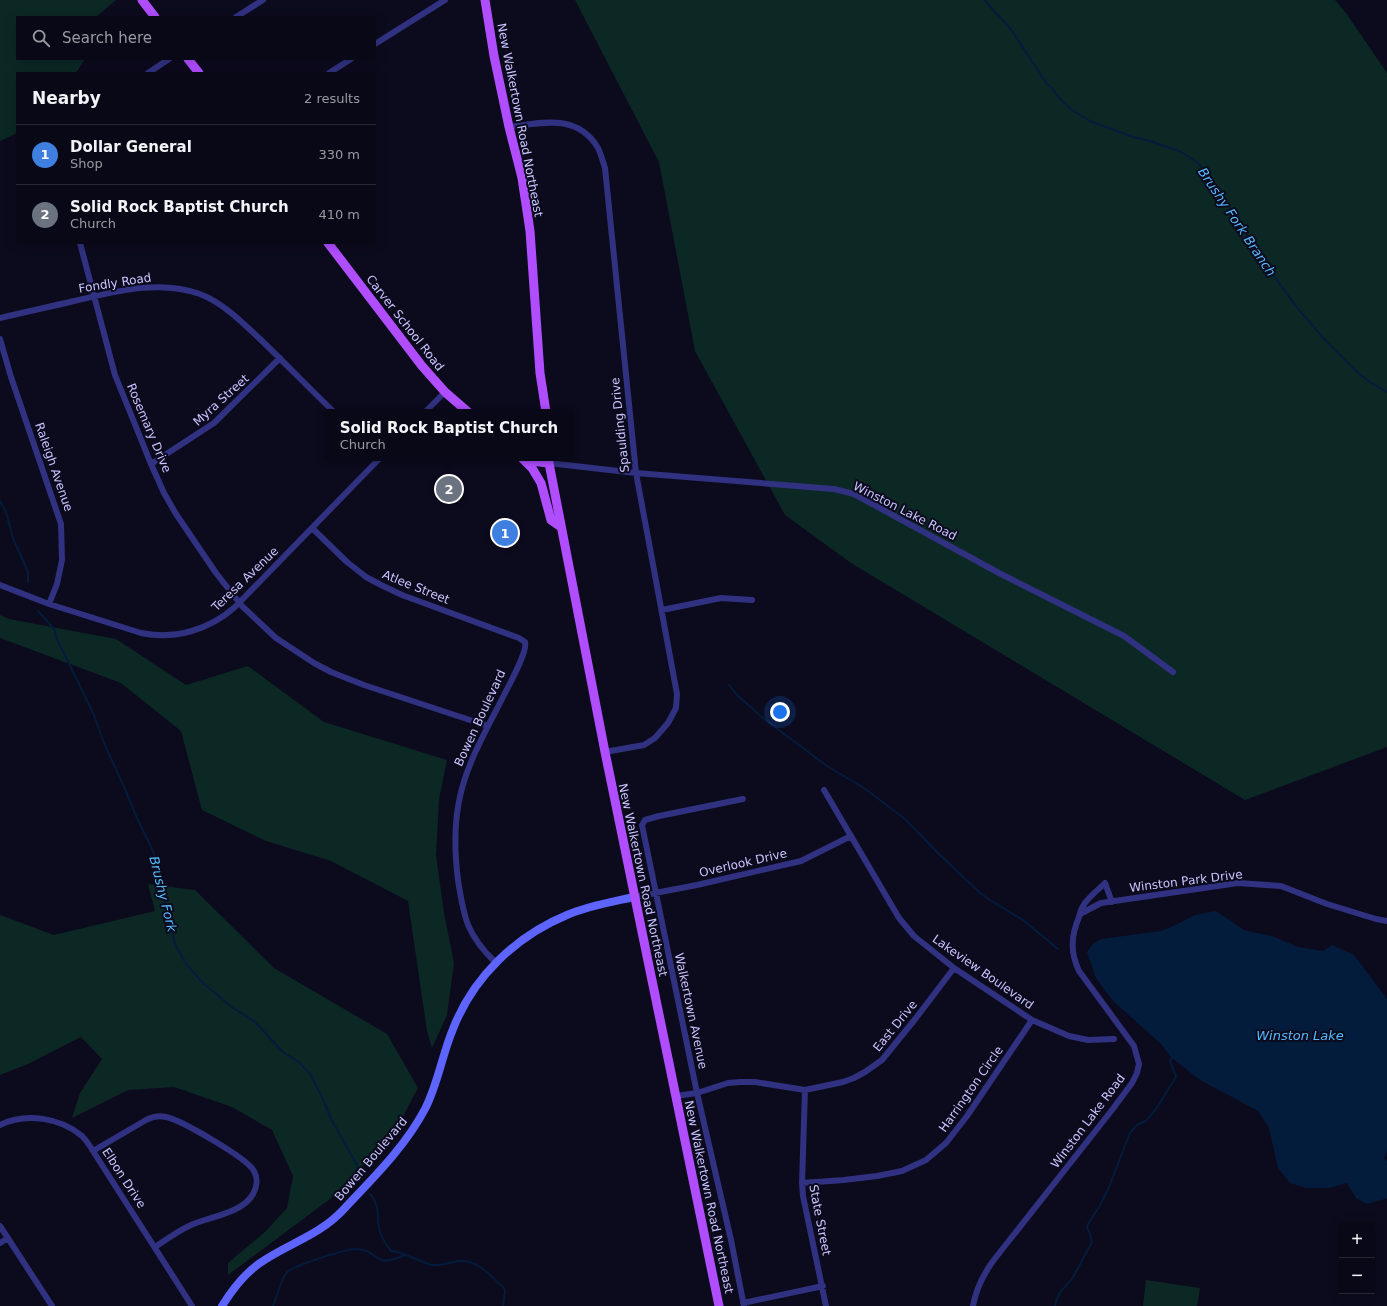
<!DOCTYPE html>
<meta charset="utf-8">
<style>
:root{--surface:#090816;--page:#12111f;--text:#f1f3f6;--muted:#999aa1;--line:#292935;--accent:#7c3aed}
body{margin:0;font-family:"DejaVu Sans",sans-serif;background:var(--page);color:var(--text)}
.controls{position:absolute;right:12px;bottom:12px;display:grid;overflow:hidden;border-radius:0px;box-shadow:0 2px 10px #0003}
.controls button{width:36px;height:36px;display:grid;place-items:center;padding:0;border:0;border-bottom:1px solid var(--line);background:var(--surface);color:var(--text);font:20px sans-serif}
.you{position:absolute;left:780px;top:712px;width:14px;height:14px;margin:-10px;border:3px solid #fff;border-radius:50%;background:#1a73e8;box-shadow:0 0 0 6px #1a73e833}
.badge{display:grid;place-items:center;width:26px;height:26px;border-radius:50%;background:var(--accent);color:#fff;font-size:13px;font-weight:700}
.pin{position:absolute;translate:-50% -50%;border:2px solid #fff;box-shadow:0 1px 4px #0006}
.popup{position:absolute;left:325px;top:409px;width:248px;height:52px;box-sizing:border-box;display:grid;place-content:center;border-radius:0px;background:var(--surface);filter:drop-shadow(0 1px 3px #0005);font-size:13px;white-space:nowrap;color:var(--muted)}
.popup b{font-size:15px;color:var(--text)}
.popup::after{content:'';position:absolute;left:50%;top:100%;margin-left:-8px;border:8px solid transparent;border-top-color:var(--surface)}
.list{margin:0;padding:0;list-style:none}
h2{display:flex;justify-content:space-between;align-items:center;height:52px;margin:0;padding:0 16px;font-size:17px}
h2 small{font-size:13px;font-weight:400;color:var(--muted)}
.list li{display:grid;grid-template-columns:26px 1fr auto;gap:12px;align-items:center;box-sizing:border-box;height:60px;padding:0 16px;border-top:1px solid var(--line)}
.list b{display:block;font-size:15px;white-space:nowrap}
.list p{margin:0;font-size:13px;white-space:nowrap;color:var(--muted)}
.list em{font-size:13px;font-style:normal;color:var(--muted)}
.icon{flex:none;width:22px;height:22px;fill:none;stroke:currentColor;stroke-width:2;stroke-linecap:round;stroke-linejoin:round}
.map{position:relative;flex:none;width:1387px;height:1306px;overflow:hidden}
.search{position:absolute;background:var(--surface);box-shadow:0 2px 10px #0003;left:16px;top:16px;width:360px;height:44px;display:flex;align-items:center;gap:10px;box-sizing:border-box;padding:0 14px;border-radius:0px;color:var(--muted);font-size:15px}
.panel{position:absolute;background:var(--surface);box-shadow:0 2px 10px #0003;left:16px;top:72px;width:360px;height:172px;border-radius:0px}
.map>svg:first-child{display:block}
</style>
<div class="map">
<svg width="1387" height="1306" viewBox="0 0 1387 1306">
<rect width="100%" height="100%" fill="#0c0a1d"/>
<path fill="#0c2825" d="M0 0H116L96 17H17V59H85L76 73H17V133L0 141Z
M575 0H1335L1346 13 1387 73V747L1245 800 851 563 785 515 695 351 659 162Z
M0 615 9 619 116 639 186 685 248 666 324 722 447 760 439 799 436 855 444 913 454 963 447 1015 432 1048 427 1031 408 901 331 861 266 841 202 810 181 731 121 683 0 638Z
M148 884 195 890 274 968 387 1034 418 1088 393 1135 330 1199 228 1275V1263L265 1232 287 1208 293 1176 272 1130 232 1107 174 1087 128 1090 72 1118 80 1093 102 1059 81 1037 28 1064 0 1075V915L54 935 155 911Z
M1146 1280 1200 1288 1197 1306H1143Z"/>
<path fill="#041c3c" d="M1216 911 1244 930 1275 937 1298 947 1323 951 1332 945 1354 955 1387 999V1151L1384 1158 1387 1161V1198L1385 1199 1367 1204 1356 1198 1347 1183 1330 1188H1306L1290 1183 1278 1168 1269 1128 1258 1111 1200 1080 1172 1058 1161 1044 1113 1001 1096 978 1087 952 1092 945 1101 939 1161 931 1176 925 1195 915Z"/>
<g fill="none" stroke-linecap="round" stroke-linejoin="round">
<path stroke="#041c3c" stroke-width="2" d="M984 0 1010 28 1047 84 1052 88 1059 98 1072 110 1090 121 1133 137 1150 141 1179 151 1191 158 1199 164 1210 177 1222 196 1265 264 1299 310 1327 342 1359 374 1370 382 1387 392
M0 501 6 512 13 538 28 572V582
M38 611 54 629 57 639 94 715 104 743 125 789 136 816 153 851 161 880 162 888 169 926 171 927 175 944 181 955 187 965 203 983 233 1008 254 1021 283 1052 299 1062 310 1074 322 1097 331 1119 357 1165 359 1181
M729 685 737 695 763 718 827 766 864 788 905 819 939 854 980 893 993 902 1023 920 1058 949
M370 1194C381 1207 376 1213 379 1228 380 1236 386 1244 391 1251L398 1252 431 1265C441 1266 450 1262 459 1261 480 1260 490 1276 504 1288L505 1291 503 1306
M273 1306C277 1298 282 1276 287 1272 294 1266 347 1248 357 1249 380 1250 373 1270 405 1255
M1055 1306C1058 1290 1065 1289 1073 1277 1079 1267 1084 1256 1090 1246L1092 1242 1090 1234 1087 1227 1088 1224 1099 1207 1109 1187 1130 1133 1137 1125 1146 1121 1156 1109 1176 1077 1170 1061 1172 1058"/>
<path stroke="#303281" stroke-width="6" d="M236 17 263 0
M375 44 445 0
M148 73 169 59
M329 73 351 59
M509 127C542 123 577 113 598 148 601 154 603 162 605 168L636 473 677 694 676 708 668 723 655 738 644 745 605 752
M80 243 115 375 151 464 164 493 176 514 216 573 242 606 276 638 314 663 331 672 364 685 488 726
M0 318C25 312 49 307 74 301 114 292 159 279 200 294 223 303 242 322 260 339 285 363 309 388 334 412
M0 339 11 377 61 524 62 560 57 584 49 604
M425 412 445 392
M548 463 636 473 834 489 854 494 999 573 1124 636 1173 672
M151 464 214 423 280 358
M312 528 347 562 366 577 381 585 402 595 519 638 525 642C528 651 509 685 504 695 486 731 464 767 458 807 454 831 455 856 458 880 464 919 467 935 496 963
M0 585 49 604 141 633C175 640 209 630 235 607L380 458
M662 610 721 598 752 600
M824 790 899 918 914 936 954 968 1032 1020 1069 1036 1088 1040 1114 1039
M743 799 659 816 645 820 642 825 697 1093 731 1240 744 1306
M634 897 697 885 801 861 851 836
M1080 914 1101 903 1238 883 1281 886 1327 904 1376 919 1387 921
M805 1090 802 1183 803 1196 826 1306
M676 1096 697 1093 728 1083 740 1082H755L805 1090 843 1082 854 1078 865 1072 882 1060 916 1018 954 968
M0 1125C26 1112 61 1118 82 1136 87 1141 90 1146 93 1151L192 1306
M93 1151 146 1120C152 1117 159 1115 166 1117 181 1120 247 1158 254 1171 258 1178 257 1187 253 1194 243 1213 209 1217 191 1225 178 1231 167 1239 155 1247
M802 1183 844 1180 877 1176 902 1171 926 1160 946 1143 967 1116 1032 1020
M0 1226 52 1306
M0 1243 8 1238
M743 1303 823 1286
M973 1306C976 1289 983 1275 993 1261L1112 1110 1132 1083 1137 1073 1139 1064 1134 1046 1079 971C1070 952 1071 936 1079 917 1080 912 1082 907 1085 903 1091 895 1099 889 1105 883L1112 902"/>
<path stroke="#5d64ff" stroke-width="8" d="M222 1306C232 1290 244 1274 260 1263 289 1243 319 1236 344 1209 373 1178 405 1147 425 1109 438 1084 442 1055 453 1029 473 977 516 936 567 915 588 906 612 902 634 897"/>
<path stroke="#b04dff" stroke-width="9" d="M142 0 155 17
M485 0 494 56 509 127 522 178 530 231 540 373 546 412
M188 59 199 73
M328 243 422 366 445 392 468 412
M522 458 532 468 541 483 551 520 561 527
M528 458 532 461 548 463
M548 458 605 752 719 1306"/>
</g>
<g text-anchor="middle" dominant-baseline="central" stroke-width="4" stroke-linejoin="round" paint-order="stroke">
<g font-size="12" fill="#c8c6ff" stroke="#0c0a1d">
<text transform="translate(520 120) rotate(79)">New Walkertown Road Northeast</text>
<text transform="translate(115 283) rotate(-9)">Fondly Road</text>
<text transform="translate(405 323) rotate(52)">Carver School Road</text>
<text transform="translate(221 400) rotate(-42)">Myra Street</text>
<text transform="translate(620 425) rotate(-96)">Spaulding Drive</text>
<text transform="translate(149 428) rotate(67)">Rosemary Drive</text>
<text transform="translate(54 467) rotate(71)">Raleigh Avenue</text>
<text transform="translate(905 511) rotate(27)">Winston Lake Road</text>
<text transform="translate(245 579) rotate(-44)">Teresa Avenue</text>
<text transform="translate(416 587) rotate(22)">Atlee Street</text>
<text transform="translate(480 718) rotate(-65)">Bowen Boulevard</text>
<text transform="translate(743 863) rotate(-13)">Overlook Drive</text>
<text transform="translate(643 880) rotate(78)">New Walkertown Road Northeast</text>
<text transform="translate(1186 881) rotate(-7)">Winston Park Drive</text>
<text transform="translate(983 972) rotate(35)">Lakeview Boulevard</text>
<text transform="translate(691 1011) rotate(78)">Walkertown Avenue</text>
<text transform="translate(895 1026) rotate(-51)">East Drive</text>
<text transform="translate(971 1089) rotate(-55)">Harrington Circle</text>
<text transform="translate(1088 1121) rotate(-53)">Winston Lake Road</text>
<text transform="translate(371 1159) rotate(-50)">Bowen Boulevard</text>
<text transform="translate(124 1178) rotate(57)">Elbon Drive</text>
<text transform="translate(709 1197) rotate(78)">New Walkertown Road Northeast</text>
<text transform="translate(820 1220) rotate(79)">State Street</text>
</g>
<g font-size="13" font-style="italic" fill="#54bbff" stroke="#0c0a1d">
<text transform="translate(1237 222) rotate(56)">Brushy Fork Branch</text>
<text transform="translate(163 894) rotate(76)">Brushy Fork</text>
<text x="1300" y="1035">Winston Lake</text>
</g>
</g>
</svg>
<div class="controls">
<button>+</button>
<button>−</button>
</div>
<div class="you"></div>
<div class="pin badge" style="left:505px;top:533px;background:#3f7fe0">1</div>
<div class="pin badge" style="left:449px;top:489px;background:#6b7280">2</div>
<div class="popup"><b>Solid Rock Baptist Church</b>Church</div>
<div class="search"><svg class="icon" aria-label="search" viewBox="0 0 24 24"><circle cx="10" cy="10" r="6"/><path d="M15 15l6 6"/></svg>Search here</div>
<section class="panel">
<h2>Nearby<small>2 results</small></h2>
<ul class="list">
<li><span class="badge" style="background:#3f7fe0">1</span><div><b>Dollar General</b><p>Shop</p></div><em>330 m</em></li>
<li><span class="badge" style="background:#6b7280">2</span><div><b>Solid Rock Baptist Church</b><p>Church</p></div><em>410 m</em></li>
</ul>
</section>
</div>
